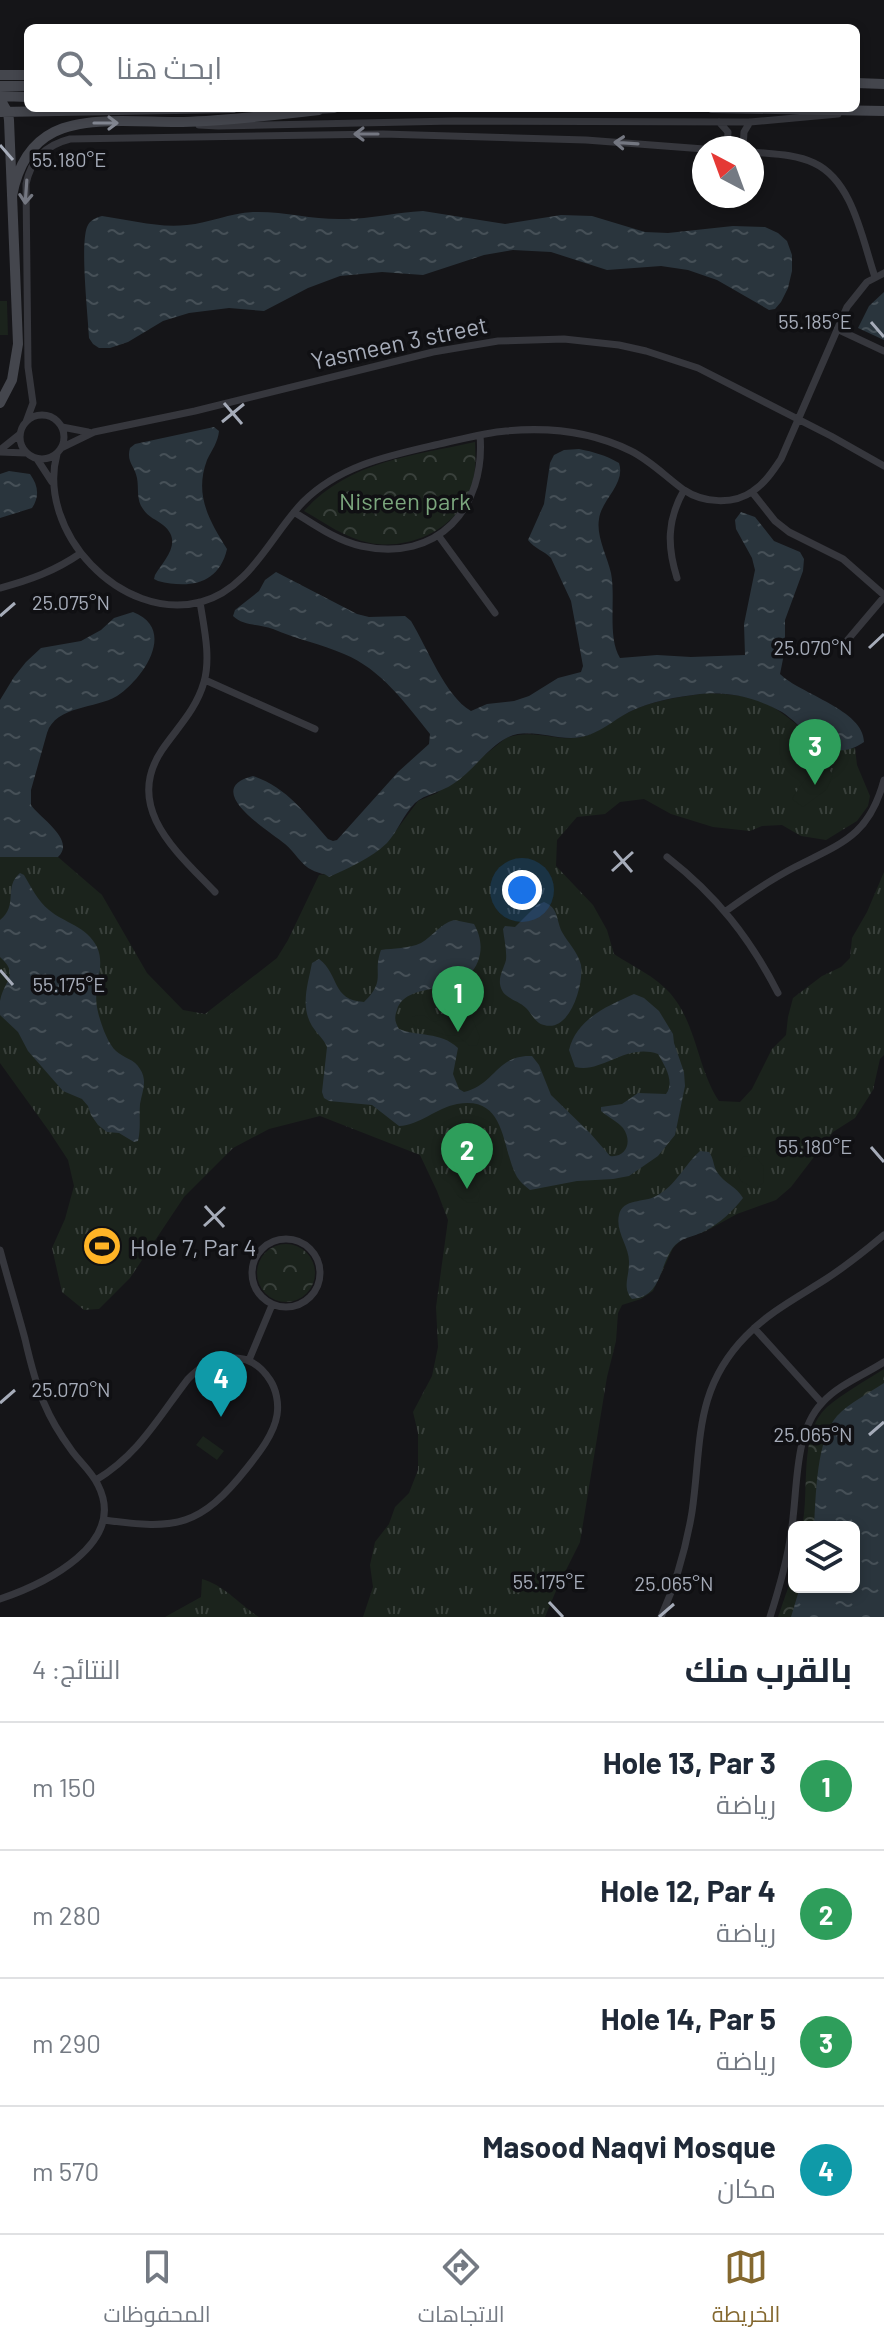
<!DOCTYPE html>
<html lang="ar">
<meta charset="utf-8">
<style>
:root{--surface:#fff;--page:#f6f6f7;--text:#1f2937;--muted:#747a83;--line:#e0e1e3;--accent:#84682f}
body{margin:0;font-family:Barlow,Cairo,sans-serif;background:var(--page);color:var(--text);direction:rtl}
.controls{position:absolute;right:24px;bottom:24px;display:grid;overflow:hidden;border-radius:12px;box-shadow:0 4px 12px #0003}
.controls button{width:72px;height:72px;display:grid;place-items:center;padding:0;border:0;border-bottom:2px solid var(--line);background:var(--surface);color:var(--text);font:40px sans-serif}
.compass{position:absolute;left:692px;top:136px;width:72px;height:72px;border-radius:50%;background:var(--surface);box-shadow:0 4px 12px #0003;rotate:319deg}
.you{position:absolute;left:522px;top:890px;width:28px;height:28px;margin:-20px;border:6px solid #fff;border-radius:50%;background:#1a73e8;box-shadow:0 0 0 12px #1a73e833}
.badge{display:grid;place-items:center;width:52px;height:52px;border-radius:50%;background:var(--accent);color:#fff;font-size:26px;font-weight:700}
.pin{position:absolute;translate:-50% -66px;filter:drop-shadow(0 2px 4px #0008)}
.pin::after{content:'';position:absolute;top:42px;width:28px;height:24px;background:inherit;clip-path:polygon(0 0,100% 0,50% 100%)}
.list{margin:0;padding:0;list-style:none}
h2{display:flex;justify-content:space-between;align-items:center;height:104px;margin:0;padding:0 32px;font-size:34px}
h2 small{font-size:26px;font-weight:400;color:var(--muted)}
.list li{display:grid;grid-template-columns:52px 1fr auto;gap:24px;align-items:center;box-sizing:border-box;height:128px;padding:0 32px;border-top:2px solid var(--line)}
.list b{display:block;font-size:30px;white-space:nowrap}
.list p{margin:0;font-size:26px;white-space:nowrap;color:var(--muted)}
.list em{font-size:26px;font-style:normal;color:var(--muted)}
.icon{flex:none;width:44px;height:44px;fill:none;stroke:currentColor;stroke-width:2;stroke-linecap:round;stroke-linejoin:round}
.map{position:relative;flex:none;width:884px;height:1617px;overflow:hidden;direction:ltr}
.search{position:absolute;background:var(--surface);box-shadow:0 4px 12px #0003;left:24px;right:24px;top:24px;height:88px;display:flex;align-items:center;gap:20px;box-sizing:border-box;padding:0 28px;border-radius:12px;color:var(--muted);font-size:30px}
.sheet{height:616px;background:var(--surface)}
nav{display:flex;justify-content:space-around;align-items:center;box-sizing:border-box;height:112px;border-top:2px solid var(--line);background:var(--surface);font-size:22px;color:var(--muted)}
nav a{display:grid;justify-items:center;gap:4px}
nav .on{color:var(--accent)}
.map>svg:first-child{display:block}
</style>
<div class="map">
<svg width="884" height="1617" viewBox="0 0 884 1617">
<defs>
<pattern id="grass-tufts" width="24" height="20" patternUnits="userSpaceOnUse" patternTransform="scale(2)"><rect width="24" height="20" fill="#1b231c"/><path d="M3 7l-1-3M5 7V3M7 7l1-3M15 17l-1-3M17 17v-4M19 17l1-3" fill="none" stroke="#39403b"/></pattern>
<pattern id="park-crowns" width="20" height="18" patternUnits="userSpaceOnUse" patternTransform="scale(2)"><rect width="20" height="18" fill="#1b231c"/><path d="M2 6a3 3 0 1 1 6 0M12 15a3 3 0 1 1 6 0" fill="none" stroke="#39403b"/></pattern>
<pattern id="water-ripples" width="26" height="14" patternUnits="userSpaceOnUse" patternTransform="scale(2)"><rect width="26" height="14" fill="#2a353d"/><path d="M2 4q2-2 4 0t4 0M15 11q2-2 4 0t4 0" fill="none" stroke="#465057"/></pattern>
</defs>
<rect width="100%" height="100%" fill="#151518"/>
<path fill="url(#grass-tufts)" d="M707 693C726 694 745 695 763 702 797 717 815 753 855 748L857 765 870 796 868 806 857 821 826 840 801 836 782 825 762 826 750 831 713 827 671 814 644 799 620 802 605 814 577 817 557 840 556 866 593 905 607 930 614 954C632 966 655 976 670 993 697 1024 697 1068 719 1101L740 1102 752 1089 772 1049 786 1035 788 1017 793 998 822 976 841 967 850 958 852 938 867 912 884 872V1055L880 1059 873 1090 855 1118 833 1132 791 1187 776 1200 737 1214 706 1231 681 1240 673 1248 653 1291 641 1299 622 1305 618 1313 616 1341 607 1377 580 1542 558 1586 545 1617H363L373 1587 370 1565 375 1542 389 1524 395 1507 409 1493 418 1470V1433L413 1412 432 1376 438 1347 436 1307 448 1220 437 1191 420 1155 320 1116 269 1129 233 1148 184 1197 130 1278 99 1309 84 1310 62 1292 52 1248 65 1219 74 1186 68 1160 49 1131 0 1063V857H58L102 895 147 973 183 1010 205 1014 277 958 288 940 319 875 327 874 330 876 371 855 395 832 418 801 437 793 506 738C534 727 561 744 585 736 601 731 615 719 629 712 653 700 681 697 707 693Z
M202 1579C224 1585 240 1605 259 1617H165L201 1597Z"/>
<path fill="url(#park-crowns)" d="M475 442C476 461 476 478 468 496 451 532 407 550 370 543 345 538 325 523 304 511 349 461 412 456 475 442Z
M257 1273a29 29 0 1 1 58 0a29 29 0 1 1-58 0Z
M884 1369V1617H778L789 1585 794 1564V1587H854V1527H802C810 1492 798 1433 827 1407 844 1393 865 1381 884 1369Z"/>
<path fill="#1b231c" d="M7 301 8 335H0V301Z
M825 766 833 774 827 789 803 807 792 799C802 783 807 774 825 766Z
M418 1015 425 1016 433 1022 456 1016 472 1018 480 1037 477 1045 470 1046 458 1036 445 1035 429 1029H418L412 1024V1017Z
M755 1156 764 1167 763 1183 755 1189 741 1181 735 1169 743 1157Z
M465 1174 471 1175 480 1194 478 1202 468 1203 457 1195V1183Z
M94 1231C109 1235 116 1244 121 1257L112 1263C98 1258 89 1255 87 1239Z
M203 1436 224 1451 217 1460 196 1445Z"/>
<path fill="url(#water-ripples)" d="M423 211 505 224 561 215 592 216 645 232 668 233 733 226 765 227 778 233 787 241 792 255V271L788 288 781 302 775 309 769 310 717 280 688 270 661 266 607 270 551 252 513 250 484 255 423 275 382 272 340 276 308 288 264 311 229 308 189 313 163 321 128 342 110 348H99L93 344 89 338C88 315 80 246 87 227 90 220 95 218 102 216 131 220 157 228 187 225 209 223 230 213 253 212 284 211 313 220 344 219 371 219 397 212 423 211Z
M884 292V340L858 328 869 306Z
M214 427 219 431C218 442 212 450 207 460 194 495 209 520 227 549 219 584 190 589 158 581L154 579 155 575C164 560 184 542 163 525 157 520 148 517 143 509 136 500 139 488 137 478 135 466 126 462 130 448L135 444Z
M579 449C594 452 605 455 619 463 626 484 601 500 599 519 596 536 607 556 611 573 616 598 607 637 620 658L657 655 691 657 745 655 744 624 755 570 752 558 736 529 735 520 741 512 755 517 774 541 800 552 804 559 803 571 785 620V649L780 674C800 694 864 710 864 742 828 767 808 729 782 712 757 698 728 691 700 694 677 697 651 701 629 712 614 720 598 734 581 737 555 742 527 724 503 740 484 752 472 772 453 784 442 792 425 794 415 803 403 815 398 831 387 843 371 858 349 868 329 877 323 872 319 874 312 870 302 866 294 851 285 844 269 831 200 789 253 776 287 788 305 813 328 839L333 841 337 840 398 772 429 744 430 734C406 704 381 669 344 654 321 644 296 639 273 629 259 624 243 626 233 616L235 610 259 591 265 580 276 572 357 614 369 617 405 616 411 621C427 647 445 696 471 711L487 704 514 701 529 696 558 678 581 672 583 666 571 601 551 558C543 550 535 549 528 540L544 504 550 463 554 455 564 450Z
M9 471 30 474C38 485 40 496 32 508L0 518V474Z
M133 612C177 629 144 678 117 696 96 709 56 705 47 733L31 790V805C41 819 76 840 58 857H0V700L14 677 26 662 41 648 81 641 101 630 114 618Z
M20 873 24 875C31 887 38 901 49 910 64 923 87 926 97 947 106 967 93 987 97 1007 99 1019 107 1043 116 1051 123 1058 135 1059 140 1069 148 1081 142 1092 140 1104 139 1117 141 1128 138 1141L134 1142 119 1133 107 1132 98 1125 91 1115 88 1106 82 1099 63 1091 28 1051 18 1032 0 1015C0 1010 0 1005 0 1001 4 980 20 975 0 957V920C19 905 3 887 20 873Z
M544 902C559 908 556 920 562 932 568 943 578 952 581 965 584 984 570 1033 544 1025 535 1023 532 1014 526 1008 517 999 502 999 500 984 499 975 504 968 506 960 507 950 504 939 503 929L505 926 515 927 537 905Z
M454 920 474 924C479 933 482 943 480 954 471 1001 407 977 397 1010 394 1018 395 1022 399 1029 418 1037 440 1031 458 1048L453 1074 459 1089 464 1092C494 1086 497 1054 532 1056L539 1065 551 1095 590 1133 610 1156C626 1158 633 1142 623 1128 617 1121 608 1117 601 1111V1107L622 1104 638 1093 666 1094C675 1082 665 1066 658 1054 625 1043 602 1074 575 1067L569 1050C577 1018 608 1006 634 994L644 998 659 1011 673 1034 674 1043 684 1072 685 1086 675 1135 658 1156 629 1176 613 1179 577 1181 530 1190C525 1186 520 1182 517 1177 501 1148 507 1095 457 1104 436 1108 420 1125 399 1126L372 1105 329 1101 324 1098 322 1092 327 1047C324 1039 317 1034 312 1026 300 1006 308 984 312 963L319 959C340 975 331 1000 364 1002 387 980 372 974 381 950 394 948 408 949 421 943 433 936 440 924 454 920Z
M700 1151 709 1152C714 1159 713 1165 717 1172 724 1183 737 1187 743 1198 734 1210 719 1224 705 1231 694 1237 680 1237 672 1249 659 1268 661 1297 632 1299 622 1287 629 1278 629 1263 630 1247 615 1232 619 1215 623 1198 644 1203 656 1196 676 1186 684 1165 700 1151Z
M884 1383V1617H791L800 1587H854V1527H814C816 1496 816 1440 837 1416 849 1403 869 1393 884 1383Z"/>
<g fill="none" stroke-linecap="round" stroke-linejoin="round">
<path stroke="#36373d" stroke-width="7" d="M719 122 728 132 727 148
M199 125 218 126 454 121 750 122 838 114
M743 148 744 132 750 122
M752 152C772 154 795 154 814 163 853 181 862 239 875 277
M837 329 884 351
M20 437a22 22 0 1 1 44 0a22 22 0 1 1-44 0Z
M26 422 33 403 28 367 26 184C31 159 46 145 70 139L383 134 586 140 704 149
M62 427 88 432
M61 448 94 432 195 411 433 352 498 341 564 339 619 345 646 351 698 368 831 436 884 466
M0 450 20 434
M0 452 26 453
M57 454C36 531 121 623 201 602 250 589 271 535 303 502 339 466 387 456 435 445 459 440 482 433 506 431 548 427 593 432 631 451 651 461 666 477 684 490 703 503 734 505 753 491 765 483 773 471 781 459L847 307 867 282 884 273
M37 459 52 482
M752 492 775 521 789 532 843 559 884 595
M294 512C315 525 337 541 361 546 438 563 486 508 480 435
M438 535 495 613
M677 578C667 546 667 520 684 490
M0 588C30 580 55 571 81 553
M200 602C204 628 211 657 204 682 196 710 177 728 162 750 123 808 178 853 215 892
M845 643 884 597
M205 680 315 729
M667 857C716 895 750 938 778 993
M726 911C748 895 770 880 795 867 842 843 869 836 884 780
M252 1273a34 34 0 1 1 68 0a34 34 0 1 1-68 0Z
M0 1250C8 1280 17 1309 25 1339 30 1361 35 1382 44 1403 51 1420 61 1436 72 1451 80 1462 92 1472 98 1485 128 1544 44 1584 0 1599
M754 1328 822 1403
M249 1360 272 1305
M96 1480C139 1454 158 1418 188 1379 212 1354 249 1347 270 1380 276 1389 279 1403 277 1415 274 1434 259 1453 247 1468 200 1527 177 1530 104 1520
M661 1617C676 1583 686 1548 692 1512 702 1444 693 1390 746 1336 769 1312 798 1297 826 1279 846 1266 865 1251 884 1235
M770 1617C779 1589 787 1562 791 1533 798 1493 793 1433 822 1403 838 1385 864 1375 884 1362"/>
<path stroke="#44464d" stroke-width="10" d="M0 75H28
M856 83 884 84
M0 86H28
M0 96 28 97
M0 99 8 113 9 120 18 344 12 380 0 403
M712 108 884 111
M313 109 334 108
M0 112 233 108
M12 196C17 169 28 145 54 132 87 115 147 123 183 122 229 121 274 115 319 110"/>
</g>
<defs><path id="oneway-shaft" d="M-6 0H5M1.5-3L5.5 0L1.5 3" fill="none" stroke-width="1.6" stroke-linecap="round" stroke-linejoin="round" transform="scale(2)"/></defs>
<use stroke="#848893" href="#oneway-shaft" transform="translate(106 123)"/>
<g stroke="#747781">
<use href="#oneway-shaft" transform="translate(366 134) rotate(-180)"/>
<use href="#oneway-shaft" transform="translate(626 143) rotate(-176)"/>
<use href="#oneway-shaft" transform="translate(26 192) rotate(94)"/>
</g>
<path fill="none" stroke="#a6acb9" stroke-width="3" d="M0 145 13 160M871 322 884 337M224 403 242 424M222 422 244 404M0 616 15 603M869 648 884 634M614 851 632 872M612 871 633 852M0 970 13 985M871 1147 884 1162M205 1206 224 1227M204 1226 225 1207M0 1403 15 1390M869 1435 884 1422M549 1602 563 1617M659 1617 674 1604"/>
<defs>
<g id="stadium-disc" transform="scale(2)"><circle r="9.5" fill="#ffb426" stroke="#101013"/><path d="M0-5a6.5 5 0 1 0 0 10a6.5 5 0 1 0 0-10ZM-3.5-1.8h7v3.6h-7Z" fill="#111"/></g>
</defs>
<g fill-rule="evenodd">
<use href="#stadium-disc" x="102" y="1246"/>
</g>
<g text-anchor="middle" dominant-baseline="central" stroke-width="7" stroke-linejoin="round" paint-order="stroke">
<g font-size="24" fill="#a6acb9" stroke="#101013">
<text transform="translate(399 342) rotate(-12)">Yasmeen 3 street</text>
</g>
<g font-size="24" fill="#7ba67d" stroke="#101013">
<text x="405" y="500">Nisreen park</text>
</g>
<g font-size="24" fill="#a6acb9" stroke="#101013" text-anchor="start">
<text x="130" y="1246">Hole 7, Par 4</text>
</g>
</g>
<g font-size="20" text-anchor="middle" fill="#a6acb9" stroke="#101013" stroke-width="7" stroke-linejoin="round" paint-order="stroke">
<text x="69" y="167">55.180°E</text>
<text x="815" y="329">55.185°E</text>
<text x="71" y="610">25.075°N</text>
<text x="813" y="655">25.070°N</text>
<text x="69" y="992">55.175°E</text>
<text x="815" y="1154">55.180°E</text>
<text x="71" y="1397">25.070°N</text>
<text x="813" y="1442">25.065°N</text>
<text x="549" y="1589">55.175°E</text>
<text x="674" y="1591">25.065°N</text>
</g>
</svg>
<div class="controls">
<button><svg class="icon" aria-label="layers" viewBox="0 0 24 24"><path d="M12 4l9 5-9 5-9-5zM3 14l9 5 9-5"/></svg></button>
</div>
<svg class="compass" viewBox="-18 -18 36 36"><path d="M0-13l5 13h-10z" fill="#e53935"/><path d="M0 13l5-13h-10z" fill="#747a83"/></svg>
<div class="you"></div>
<div class="pin badge" style="left:458px;top:1032px;background:#2e9e5b">1</div>
<div class="pin badge" style="left:467px;top:1189px;background:#2e9e5b">2</div>
<div class="pin badge" style="left:815px;top:785px;background:#2e9e5b">3</div>
<div class="pin badge" style="left:221px;top:1417px;background:#0f9aa8">4</div>
<div class="search"><svg class="icon" aria-label="search" viewBox="0 0 24 24"><circle cx="10" cy="10" r="6"/><path d="M15 15l6 6"/></svg>ابحث هنا</div>
</div>
<section class="sheet">
<h2>بالقرب منك<small>النتائج: 4</small></h2>
<ul class="list">
<li><span class="badge" style="background:#2e9e5b">1</span><div><b>Hole 13, Par 3</b><p>رياضة</p></div><em>150 m</em></li>
<li><span class="badge" style="background:#2e9e5b">2</span><div><b>Hole 12, Par 4</b><p>رياضة</p></div><em>280 m</em></li>
<li><span class="badge" style="background:#2e9e5b">3</span><div><b>Hole 14, Par 5</b><p>رياضة</p></div><em>290 m</em></li>
<li><span class="badge" style="background:#0f9aa8">4</span><div><b>Masood Naqvi Mosque</b><p>مكان</p></div><em>570 m</em></li>
</ul>
</section>
<nav>
<a class="on"><svg class="icon" aria-label="map" viewBox="0 0 24 24"><path d="M3 6l6-2 6 2 6-2v14l-6 2-6-2-6 2zM9 4v14M15 6v14"/></svg>الخريطة</a>
<a><svg class="icon" aria-label="directions" viewBox="0 0 24 24"><path d="M12 3l9 9-9 9-9-9zM9 14v-3h6M13 9l2 2-2 2"/></svg>الاتجاهات</a>
<a><svg class="icon" aria-label="saved" viewBox="0 0 24 24"><path d="M7 4h10v16l-5-4-5 4z"/></svg>المحفوظات</a>
</nav>
